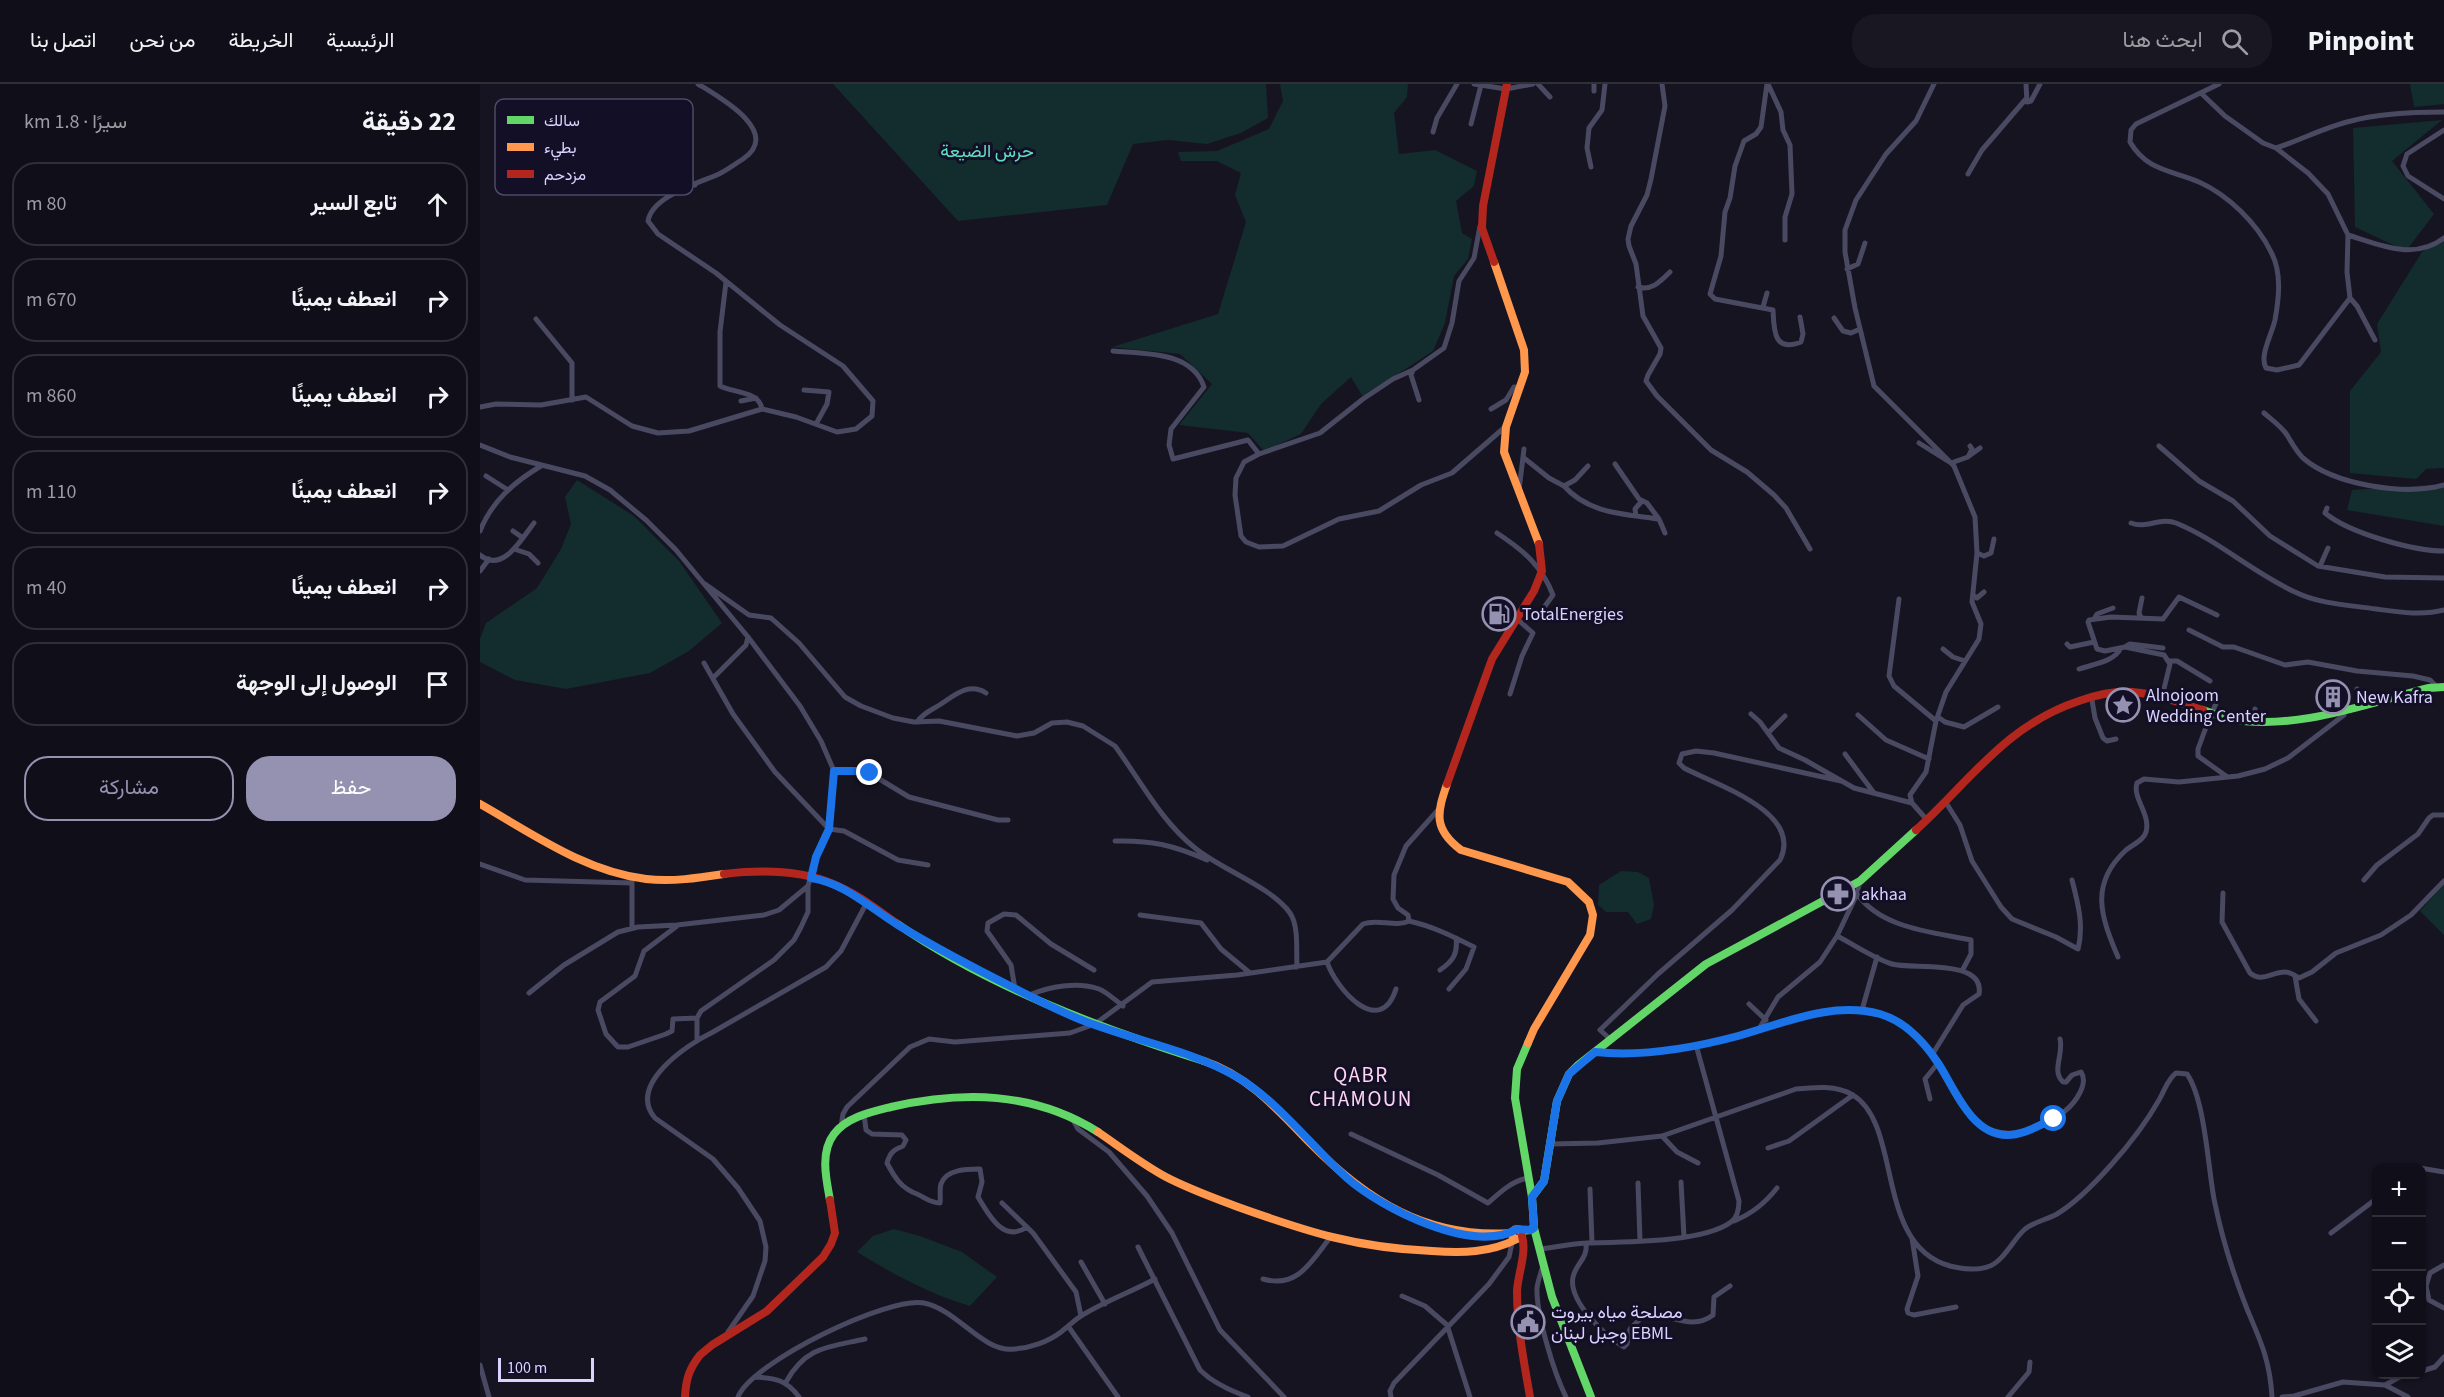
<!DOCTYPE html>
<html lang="ar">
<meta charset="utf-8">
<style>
:root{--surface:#100f19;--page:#191822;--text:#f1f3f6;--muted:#9c9ca2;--line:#302f38;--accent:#9591b1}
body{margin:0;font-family:"Source Sans 3",Vazirmatn,sans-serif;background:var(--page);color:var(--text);direction:rtl}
.controls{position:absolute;right:18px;bottom:18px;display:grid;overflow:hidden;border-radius:12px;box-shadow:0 2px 4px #0004}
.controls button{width:54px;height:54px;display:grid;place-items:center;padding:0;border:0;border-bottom:2px solid var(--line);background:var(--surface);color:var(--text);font:30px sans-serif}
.scale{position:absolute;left:18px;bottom:15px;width:96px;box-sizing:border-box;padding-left:6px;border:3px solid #d9d4ff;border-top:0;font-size:16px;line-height:21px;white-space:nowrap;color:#d9d4ff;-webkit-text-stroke:4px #130f26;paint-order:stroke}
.stop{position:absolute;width:18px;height:18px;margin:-14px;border:4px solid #1a73e8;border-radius:50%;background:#fff}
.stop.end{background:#1a73e8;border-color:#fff;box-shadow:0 2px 6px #0008}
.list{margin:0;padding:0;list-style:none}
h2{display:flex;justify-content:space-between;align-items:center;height:78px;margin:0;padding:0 24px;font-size:26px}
h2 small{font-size:20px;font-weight:400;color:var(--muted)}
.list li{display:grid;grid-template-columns:39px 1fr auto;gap:18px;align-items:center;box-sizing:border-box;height:84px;margin:0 12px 12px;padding:0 12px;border:2px solid var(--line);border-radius:24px}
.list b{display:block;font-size:22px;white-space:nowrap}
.list em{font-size:20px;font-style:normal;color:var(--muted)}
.actions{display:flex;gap:12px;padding:18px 24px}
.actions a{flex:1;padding:14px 0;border:2px solid var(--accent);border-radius:24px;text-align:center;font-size:21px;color:var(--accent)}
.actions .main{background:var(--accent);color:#fff}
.icon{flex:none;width:33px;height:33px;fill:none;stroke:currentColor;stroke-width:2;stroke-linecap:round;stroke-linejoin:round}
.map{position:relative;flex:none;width:1964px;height:1313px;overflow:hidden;direction:ltr}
header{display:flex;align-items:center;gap:36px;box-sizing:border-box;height:84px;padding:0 30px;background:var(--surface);border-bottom:2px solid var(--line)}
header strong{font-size:28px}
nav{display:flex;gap:33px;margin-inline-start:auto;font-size:21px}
.search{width:420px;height:54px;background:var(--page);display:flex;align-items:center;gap:15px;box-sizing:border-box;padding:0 21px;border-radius:24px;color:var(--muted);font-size:22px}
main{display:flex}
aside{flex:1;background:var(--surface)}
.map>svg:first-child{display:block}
</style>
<header>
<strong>Pinpoint</strong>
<div class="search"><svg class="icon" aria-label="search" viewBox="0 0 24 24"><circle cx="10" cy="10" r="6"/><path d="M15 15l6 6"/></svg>ابحث هنا</div>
<nav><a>الرئيسية</a><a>الخريطة</a><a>من نحن</a><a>اتصل بنا</a></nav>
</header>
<main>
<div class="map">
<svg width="1964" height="1313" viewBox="0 0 1964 1313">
<rect width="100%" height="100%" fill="#161421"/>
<path fill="#132c2d" d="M353 0H786L788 34 761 49 727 60 688 56 653 60 627 121 478 137Z
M800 0H928L927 13 914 29 919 70 955 66 997 87 994 102 976 117 982 149 992 155 988 175 974 192 965 239 953 267 883 313 871 293 841 320 821 350 784 367 768 349 699 341 732 300 700 270 632 263 738 230 766 138 755 111 761 89 737 77H701L698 68 737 67 789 45 803 17Z
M1930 0H1964V20L1934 23Z
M1962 36 1912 77 1954 130 1926 167 1875 143 1873 44Z
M1964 151V384L1946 385 1936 395 1870 389V307L1901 268 1897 240 1942 168Z
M97 396 154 432 199 477 242 539 209 567 170 589 86 605 35 596 0 578V555L6 539 57 504 81 465 91 440 85 413Z
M1964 400V442L1867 426 1872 406Z
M1141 787 1158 788 1169 794 1174 821 1171 835 1157 840 1148 828H1126L1118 821 1119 801Z
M1964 800V851L1940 827Z
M414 1145 440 1152 482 1168 517 1193 490 1222C449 1210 413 1190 377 1168L393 1152Z"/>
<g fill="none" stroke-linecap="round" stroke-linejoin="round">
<path stroke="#4a4962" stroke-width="5" d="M994 0 1026 5 1053 0
M1058 0 1070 13
M1182 0 1185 22 1171 95 1167 111 1151 142 1148 155 1149 162 1156 180 1163 232 1181 264 1180 270 1168 291 1166 297 1177 312 1231 366 1267 388 1294 411 1306 424 1330 465
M1287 0 1281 43 1276 50 1264 57 1255 82 1250 114 1245 128 1241 172 1230 210 1235 215 1293 226C1294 245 1293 269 1321 258L1323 250 1320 233
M1288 0 1301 28 1303 46 1310 61 1312 110 1305 133V156
M1546 0 1547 18 1551 17 1560 0
M1739 0 1656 40 1651 46 1650 58C1667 87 1691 86 1719 98 1748 111 1777 139 1791 168 1802 188 1799 214 1795 236 1792 250 1779 272 1786 284L1797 286 1819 281 1870 214
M1114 7V0
M1722 10 1745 32 1783 59 1796 64 1828 89 1848 110 1868 151 1867 188 1870 214 1877 222 1895 256
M74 18C86 46 109 26 129 44L133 58 136 86C171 118 190 86 215 101
M180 23 201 29 199 46
M208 27 211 98
M94 35 95 46
M991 40 1001 1
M174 43 201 47
M1964 46 1927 70 1923 82 1928 92 1964 115
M953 48 957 34 977 0
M1796 64C1821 56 1845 43 1871 37 1901 29 1933 28 1964 28
M101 72 102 85 105 88 118 89 136 86
M1111 83 1107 64 1109 44 1122 26 1125 0
M1488 90 1502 66 1545 16
M1000 142 994 174 979 197 972 239 964 264 933 286 913 295 883 315 840 349 779 370 764 378 756 394 755 411 761 452 766 458 779 463 803 462 859 435 899 427 941 401 972 389 1025 343
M1868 151C1900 161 1934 177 1964 154
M1367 185 1378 180 1385 159
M246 198 240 248V302C254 309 279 307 282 325
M1158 203C1172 207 1181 197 1190 188
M1283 223 1287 209
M1354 234 1363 247 1371 249 1380 245
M56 235 92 279V316
M633 267C664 270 712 267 724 303L691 345 689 361 693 375 768 356 779 370
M933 286 931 291 939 316
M324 306 349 308 347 320 336 340
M261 317 276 314
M0 323 16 320 61 321 106 313 152 342 178 349 209 347 282 325 316 333 357 348 376 345 392 332 393 317 363 282 300 241 236 189 178 150 168 137C172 112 219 99 239 90 247 86 255 80 263 75 303 48 239 13 218 0
M1011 325 1026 316 1034 303 1041 304
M1784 329C1792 336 1801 342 1807 351 1812 359 1816 367 1823 374 1854 401 1925 412 1964 401
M1439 359 1471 379 1488 373 1492 365 1490 362
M0 361 30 373 105 392 130 406 166 436 196 466 268 553 320 622 341 657 354 687 349 745 336 773 328 802V828L321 843 314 856 294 876 221 927 217 934V955
M1679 362 1719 397 1753 417 1790 452 1838 482 1905 493 1964 494
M1489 372 1500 364
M1044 374 1069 394 1084 402 1095 396 1108 382
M1135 380 1159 415 1167 419 1179 435
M6 392 28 406
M1084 402C1109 430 1145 430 1179 435L1185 449
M1039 406 1044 365
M1847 424 1845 429C1869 449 1933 467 1964 467
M1156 432 1155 425 1162 417
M1651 439C1666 445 1681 433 1696 439 1738 456 1773 489 1815 508 1839 520 1869 521 1896 525 1918 528 1942 532 1964 526
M0 447C12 417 34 398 61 382
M33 447 43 454
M1017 449C1043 466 1062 482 1073 511L1065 522
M34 465 49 470 58 479
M1497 469 1504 472 1511 469 1514 455
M0 471C23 490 42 454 54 439
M1840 482 1848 464
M0 487 9 475
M225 500 269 531 291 534 319 559 365 613 381 622 413 634 434 638 459 637 537 652 554 649 572 639 587 638 603 642 635 662C660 696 681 737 715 764 740 785 792 803 810 829 819 842 816 867 817 883
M1493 511 1497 514 1504 508
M1419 515 1409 592 1414 602 1456 637
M1661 534 1659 529 1662 514
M1614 535 1617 530 1633 524
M1709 546 1743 563H1754L1805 581 1828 578 1877 587 1933 592 1950 596 1957 603
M1587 560 1590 563 1614 558
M1645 563 1650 560 1683 564
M1463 565 1473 573 1485 577
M1690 577H1697L1730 597
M224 579 253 630 295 688 349 745 364 747 418 776 448 781
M1599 585C1614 580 1634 578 1641 564
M233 594 266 561 268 553
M1877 605 1881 621
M1030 610 1042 572 1053 549 1036 534
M1682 613 1690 580 1684 571 1645 563 1625 567 1617 565 1608 538 1609 536 1631 533 1683 535 1699 513 1737 531
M1612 616 1615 634 1623 654 1627 657 1636 655
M1775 625V638
M1271 630 1280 638 1299 664 1325 676 1374 704 1432 719
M1378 631 1406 656 1449 675
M1731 631 1737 617
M1458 633 1465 638 1484 643 1518 623
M1729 635 1718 665V672L1746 692
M437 638C444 628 452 626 461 620 475 611 489 598 506 609
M1288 649 1305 632
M1365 670 1394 709
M354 687H386L429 713 518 736H528
M1465 717 1480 741 1492 777 1521 823 1532 835 1576 853 1598 865C1604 842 1598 819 1592 796
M1447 736 1432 719 1430 711 1446 688 1456 637 1466 608 1499 555 1501 540 1492 518 1497 469 1495 433 1474 382 1394 302 1375 224 1365 168V146L1376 116 1406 70 1436 37 1454 0
M635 757C671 756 693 761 727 776
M0 780 45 796 152 799V793
M1884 796 1897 781 1938 750 1949 734 1953 731H1964
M1743 809 1742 838 1770 889C1782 899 1791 888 1805 888 1810 888 1814 891 1819 894L1832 888 1856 869 1901 851 1931 831 1964 797
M1377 810C1402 845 1453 848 1491 856V870L1482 887
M660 831 721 839 741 865 770 889
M929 837 928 831 918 824 913 815 914 791 926 762 958 726
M197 842 164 867 155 892 120 918 118 926 126 950 138 963H148L186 950 192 947 193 935 217 934
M152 844V799
M1357 852C1375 861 1393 874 1412 880 1432 886 1505 874 1499 910L1483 921 1452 971
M1638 873C1621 833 1609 800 1646 766 1652 761 1664 756 1666 748 1671 730 1652 714 1657 699L1664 695 1699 698 1758 692 1785 685 1808 674 1864 631
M847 878C856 905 900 955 916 905
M960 886C973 877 978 870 976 854
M1815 892 1819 915 1836 937
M535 905 531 881 507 847 508 839 524 830 536 831 571 860 614 886
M49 909 84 881 138 848 158 843 197 841 284 831 299 826 328 802
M549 911C569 903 597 897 619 905 627 908 636 917 643 922
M1269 920 1286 936
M1382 926 1397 873
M1279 945 1298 913 1340 878 1357 852 1377 810 1380 797
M1130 955 1120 946 1178 890 1252 826 1300 776C1324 728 1234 700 1204 684L1199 679 1202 670 1216 667 1234 669 1361 697
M1115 968C1162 974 1213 964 1258 952 1303 939 1357 913 1404 932 1427 941 1444 959 1458 979 1466 991 1471 1006 1480 1019 1500 1048 1525 1057 1558 1042 1567 1038 1578 1034 1585 1027 1595 1019 1609 1000 1601 988L1592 991 1586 998H1583C1571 987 1584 970 1580 955
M1450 1015 1445 995 1458 979
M384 1030 386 1046 392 1050 422 1051 426 1056 423 1062C413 1066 410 1069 407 1079 415 1094 421 1104 437 1110 446 1114 450 1119 460 1119 461 1113 459 1105 461 1100 466 1085 488 1085 500 1085L502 1098 498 1113C509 1132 524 1159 547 1143
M592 1034 598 1045 629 1068 667 1112 692 1149 740 1246 804 1313
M361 1043 363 1030 367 1023 430 963 449 955 475 958 590 949 615 940 672 898 757 891 847 878 883 840C898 834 915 844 929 837 952 842 972 852 994 863L986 885 969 905
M871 1050 958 1091 1008 1119C1019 1109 1033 1096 1048 1094
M1182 1052 1197 1068 1218 1079
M1070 1060 1118 1059 1182 1052 1316 1005C1334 1003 1357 1001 1373 1011 1423 1042 1394 1161 1470 1182 1482 1185 1497 1187 1510 1182 1524 1176 1533 1156 1544 1146 1553 1138 1566 1136 1577 1130 1597 1118 1615 1099 1631 1081 1649 1061 1666 1039 1679 1016 1685 1006 1687 996 1696 989L1707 990C1725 1016 1728 1083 1734 1115 1741 1150 1754 1192 1767 1225 1781 1258 1790 1277 1792 1313
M1288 1064 1309 1057 1373 1011
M1940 1084 1964 1088
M1201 1098 1204 1153
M1158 1099 1160 1157
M1110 1105 1112 1159
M522 1119 553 1149 596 1208 601 1232
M1254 1137C1273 1129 1285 1119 1297 1104
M1851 1149 1896 1115
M1432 1154 1438 1192 1427 1225 1428 1229 1434 1231 1476 1223
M1106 1159C1108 1175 1096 1179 1093 1193 1088 1217 1125 1252 1144 1263L1147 1260 1150 1245 1164 1231C1188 1228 1211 1248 1233 1231L1234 1213 1250 1202
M658 1163 720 1286C733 1299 751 1307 768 1313
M1060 1165C1075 1163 1091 1160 1106 1159 1141 1158 1223 1159 1251 1138 1258 1133 1259 1125 1259 1117L1216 961
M601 1178 625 1220
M1063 1181C1061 1189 1058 1196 1057 1204 1056 1230 1074 1289 1086 1313
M1964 1181 1950 1189 1946 1202 1949 1216 1964 1224
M783 1195C817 1205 831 1178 849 1155
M922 1212 945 1222 967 1241 990 1313
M588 1242 638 1313
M248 1248 273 1212 285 1177 286 1163 280 1137 258 1104 233 1075 175 1034C147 1001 206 961 233 948L346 883 361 867 386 820
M0 1281 9 1313
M1942 1287 1955 1283 1964 1273
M275 1293C295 1294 307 1296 319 1313
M306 1298C326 1262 349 1263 385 1255
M1905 1301 1928 1313
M258 1313C272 1278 408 1212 444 1219 478 1226 503 1269 534 1265 550 1264 568 1258 581 1248 589 1242 596 1234 606 1229 628 1216 653 1207 675 1195
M911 1313 910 1307 914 1299 1009 1200 1029 1173 1032 1159
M1528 1313 1549 1288 1550 1278
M1802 1313 1814 1312 1863 1298 1905 1301 1925 1290"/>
<path stroke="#63d668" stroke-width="8" d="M1723 626C1731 629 1741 633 1749 635 1816 647 1885 620 1949 604L1964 603
M416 839C507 902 619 944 724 977
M1052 1113 1064 1097 1077 1017 1089 990 1097 982 1226 880 1380 797 1436 746
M350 1116C346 1095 340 1068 354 1050 367 1033 391 1028 411 1023 482 1007 553 1007 618 1048
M1054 1144 1072 1213 1111 1313
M1041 1147 1051 1146 1054 1142 1052 1113 1035 1014 1037 985 1048 959"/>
<path stroke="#ff974d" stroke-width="8" d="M1014 178 1044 266 1045 288 1026 343 1024 368 1059 460
M967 700C957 729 953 745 981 766L1088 798 1109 818 1113 831 1110 851 1054 945 1048 959
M0 720C53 750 104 787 166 795 192 798 218 794 244 790
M724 977C767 991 797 1025 828 1057 886 1116 946 1155 1032 1149
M618 1048C640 1063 662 1080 686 1093 709 1105 734 1114 758 1123 828 1148 877 1164 952 1167 982 1169 1010 1169 1037 1155
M1032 1150a5 5 0 1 1 10 0a5 5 0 1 1-10 0Z"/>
<path stroke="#b3261e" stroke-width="8" d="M1014 178 1002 144 1003 122 1027 0
M967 700 1012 575 1054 507 1062 487 1059 460
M1436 746C1490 697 1526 641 1599 617 1616 611 1633 607 1652 608 1677 610 1700 619 1723 626
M244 790C278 786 321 786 353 800 376 809 396 825 416 839
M1042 1152C1047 1169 1038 1189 1037 1207 1037 1243 1044 1278 1050 1313
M205 1313C206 1295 209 1285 220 1271L232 1261 287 1227 343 1173 351 1160 355 1149 350 1116"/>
</g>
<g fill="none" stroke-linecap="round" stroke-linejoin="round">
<path stroke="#1a73e8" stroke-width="8" d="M390 689 382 687H354L349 745 336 773 331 794C365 799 390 824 418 841 456 864 494 884 534 904 555 915 577 926 599 935 651 956 709 965 757 993 799 1018 830 1061 867 1094 901 1124 993 1171 1037 1145L1051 1146 1054 1144 1052 1113 1064 1097 1077 1017 1089 990 1115 968C1162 973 1213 964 1258 952 1304 939 1352 917 1400 930 1424 937 1444 958 1458 979 1474 1003 1491 1051 1527 1051 1544 1051 1559 1041 1574 1035"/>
</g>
<defs>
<g id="fuel-ring" transform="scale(1.725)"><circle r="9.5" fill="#130f26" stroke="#9591b1" stroke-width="1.5"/><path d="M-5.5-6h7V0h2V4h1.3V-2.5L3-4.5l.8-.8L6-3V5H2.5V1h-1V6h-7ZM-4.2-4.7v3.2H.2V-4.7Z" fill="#9591b1"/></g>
<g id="building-ring" transform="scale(1.725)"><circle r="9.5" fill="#130f26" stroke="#9591b1" stroke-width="1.5"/><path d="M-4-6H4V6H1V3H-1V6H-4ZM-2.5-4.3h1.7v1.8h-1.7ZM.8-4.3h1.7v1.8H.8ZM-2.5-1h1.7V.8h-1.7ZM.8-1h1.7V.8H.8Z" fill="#9591b1"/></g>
<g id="sight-ring" transform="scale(1.725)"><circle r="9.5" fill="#130f26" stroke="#9591b1" stroke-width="1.5"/><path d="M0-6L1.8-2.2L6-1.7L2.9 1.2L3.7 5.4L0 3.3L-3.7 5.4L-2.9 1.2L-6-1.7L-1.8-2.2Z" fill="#9591b1"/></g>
<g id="pharmacy-ring" transform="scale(1.725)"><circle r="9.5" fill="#130f26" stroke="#9591b1" stroke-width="1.5"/><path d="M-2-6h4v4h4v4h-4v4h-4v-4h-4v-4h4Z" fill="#9591b1"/></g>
<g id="civic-ring" transform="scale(1.725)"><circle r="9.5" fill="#130f26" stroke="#9591b1" stroke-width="1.5"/><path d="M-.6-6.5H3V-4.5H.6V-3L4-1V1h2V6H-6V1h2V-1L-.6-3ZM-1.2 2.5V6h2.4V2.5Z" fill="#9591b1"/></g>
</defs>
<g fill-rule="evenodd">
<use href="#fuel-ring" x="1019" y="530"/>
<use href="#building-ring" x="1853" y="613"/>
<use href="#sight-ring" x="1643" y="621"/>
<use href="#pharmacy-ring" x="1358" y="810"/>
<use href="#civic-ring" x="1048" y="1238"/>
</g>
<g text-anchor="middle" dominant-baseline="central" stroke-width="6" stroke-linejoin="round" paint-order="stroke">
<g font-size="18" fill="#5fe0c0" stroke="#130f26">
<text x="507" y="67">حرش الضيعة</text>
</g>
<g font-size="18" fill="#d9d4ff" stroke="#130f26" text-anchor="start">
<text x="1042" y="530">TotalEnergies</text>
<text x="1666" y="611">Alnojoom<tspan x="1666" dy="21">Wedding Center</tspan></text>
<text x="1876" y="613">New Kafra</text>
<text x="1381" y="810">akhaa</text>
<text x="1071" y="1228">مصلحة مياه بيروت<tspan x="1071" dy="21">وجبل لبنان EBML</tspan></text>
</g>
<g font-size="21" letter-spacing="1.5" fill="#ffd6f0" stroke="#130f26">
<text x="881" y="991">QABR<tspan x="881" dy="24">CHAMOUN</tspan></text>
</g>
</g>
<rect x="15" y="15" width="198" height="96" rx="9" fill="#130f26" stroke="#4e4a67" stroke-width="1.5"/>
<rect x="27" y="32" width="27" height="8" fill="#63d668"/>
<rect x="27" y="59" width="27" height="8" fill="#ff974d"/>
<rect x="27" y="86" width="27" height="8" fill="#b3261e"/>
<g font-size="16" fill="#d9d4ff">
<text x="64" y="42">سالك</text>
<text x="64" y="69">بطيء</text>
<text x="64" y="96">مزدحم</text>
</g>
</svg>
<div class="controls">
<button>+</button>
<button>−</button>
<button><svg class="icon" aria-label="locate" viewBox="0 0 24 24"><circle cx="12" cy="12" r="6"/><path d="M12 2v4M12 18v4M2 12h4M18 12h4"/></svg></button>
<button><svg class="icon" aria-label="layers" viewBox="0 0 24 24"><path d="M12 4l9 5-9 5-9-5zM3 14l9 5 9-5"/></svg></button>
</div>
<div class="scale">100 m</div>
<div class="stop" style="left:1574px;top:1035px"></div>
<div class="stop end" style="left:390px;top:689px"></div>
</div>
<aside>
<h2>22 دقيقة<small>سيرًا · 1.8 km</small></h2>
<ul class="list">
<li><svg class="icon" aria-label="ahead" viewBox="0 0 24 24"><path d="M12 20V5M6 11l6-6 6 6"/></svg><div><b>تابع السير</b></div><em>80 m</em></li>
<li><svg class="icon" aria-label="right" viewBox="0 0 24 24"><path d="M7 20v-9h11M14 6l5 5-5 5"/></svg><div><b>انعطف يمينًا</b></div><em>670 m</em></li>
<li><svg class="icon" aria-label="right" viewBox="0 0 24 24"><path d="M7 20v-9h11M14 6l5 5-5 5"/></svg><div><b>انعطف يمينًا</b></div><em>860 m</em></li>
<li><svg class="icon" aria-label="right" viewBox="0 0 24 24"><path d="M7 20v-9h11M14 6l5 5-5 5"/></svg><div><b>انعطف يمينًا</b></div><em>110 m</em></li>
<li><svg class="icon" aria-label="right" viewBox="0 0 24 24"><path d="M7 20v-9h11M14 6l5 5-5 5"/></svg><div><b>انعطف يمينًا</b></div><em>40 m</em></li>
<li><svg class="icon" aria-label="arrive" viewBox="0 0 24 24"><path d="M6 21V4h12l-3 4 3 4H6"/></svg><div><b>الوصول إلى الوجهة</b></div></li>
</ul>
<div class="actions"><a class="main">حفظ</a><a>مشاركة</a></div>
</aside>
</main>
